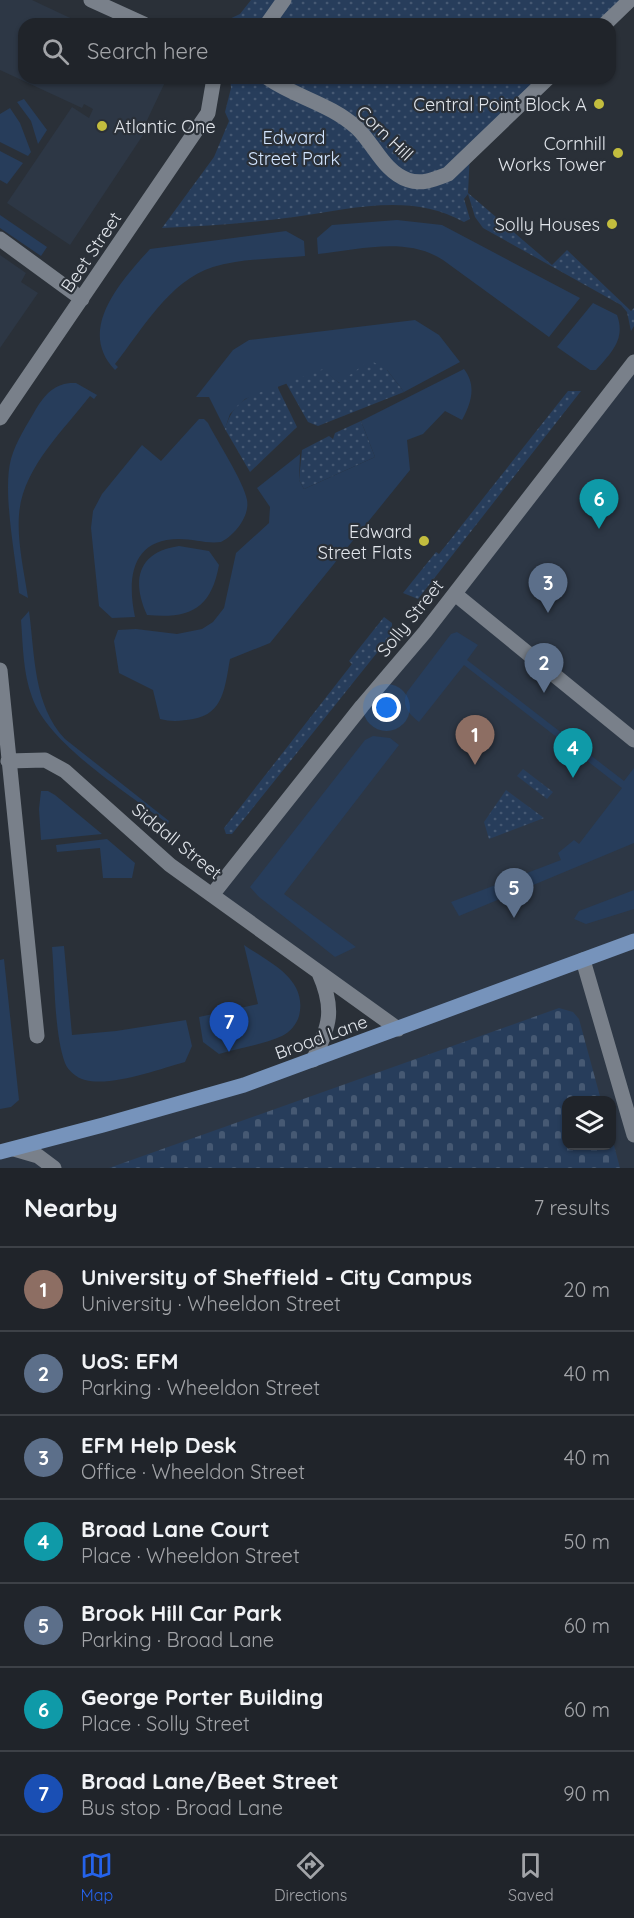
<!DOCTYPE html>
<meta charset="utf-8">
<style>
:root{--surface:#20242a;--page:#282c32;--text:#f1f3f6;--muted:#a2a4a8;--line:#3d4147;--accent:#2563eb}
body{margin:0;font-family:Quicksand,sans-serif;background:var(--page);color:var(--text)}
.controls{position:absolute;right:18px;bottom:18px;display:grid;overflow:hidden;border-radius:12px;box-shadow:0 2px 4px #0004}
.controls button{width:54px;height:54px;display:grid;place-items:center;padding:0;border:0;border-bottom:2px solid var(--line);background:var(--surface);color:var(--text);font:30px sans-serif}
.you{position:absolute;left:387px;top:708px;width:21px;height:21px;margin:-15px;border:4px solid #fff;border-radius:50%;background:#1a73e8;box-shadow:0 0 0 9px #1a73e833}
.badge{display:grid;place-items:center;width:39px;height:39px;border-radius:50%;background:var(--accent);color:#fff;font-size:20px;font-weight:700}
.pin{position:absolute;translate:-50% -50px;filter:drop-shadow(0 2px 3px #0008)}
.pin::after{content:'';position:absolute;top:32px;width:21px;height:18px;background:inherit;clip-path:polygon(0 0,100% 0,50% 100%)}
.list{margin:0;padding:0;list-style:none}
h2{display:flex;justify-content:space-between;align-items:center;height:78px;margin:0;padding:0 24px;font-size:26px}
h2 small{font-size:20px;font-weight:400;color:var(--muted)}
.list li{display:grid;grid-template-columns:39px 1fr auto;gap:18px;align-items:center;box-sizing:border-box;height:84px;padding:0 24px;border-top:2px solid var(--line)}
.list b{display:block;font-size:22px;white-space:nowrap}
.list p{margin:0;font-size:20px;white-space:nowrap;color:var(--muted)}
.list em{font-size:20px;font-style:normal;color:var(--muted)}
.icon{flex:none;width:33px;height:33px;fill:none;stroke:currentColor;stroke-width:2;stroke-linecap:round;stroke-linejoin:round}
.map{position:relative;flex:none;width:634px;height:1168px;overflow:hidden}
.search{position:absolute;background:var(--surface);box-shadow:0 2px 4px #0004;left:18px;right:18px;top:18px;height:66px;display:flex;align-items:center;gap:15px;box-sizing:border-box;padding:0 21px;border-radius:18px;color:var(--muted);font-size:22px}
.sheet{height:666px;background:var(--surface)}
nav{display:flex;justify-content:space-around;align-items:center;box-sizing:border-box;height:84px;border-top:2px solid var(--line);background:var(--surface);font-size:16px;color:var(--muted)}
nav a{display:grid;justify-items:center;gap:3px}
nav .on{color:var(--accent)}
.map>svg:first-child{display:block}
</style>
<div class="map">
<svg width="634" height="1168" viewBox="0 0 634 1168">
<defs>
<pattern id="cemetery-stones" width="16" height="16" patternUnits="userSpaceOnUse" patternTransform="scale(1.5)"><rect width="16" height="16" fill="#273d5b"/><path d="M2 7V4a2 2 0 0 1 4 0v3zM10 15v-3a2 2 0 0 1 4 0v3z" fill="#465973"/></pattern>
<pattern id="park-dots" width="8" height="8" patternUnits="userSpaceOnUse" patternTransform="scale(1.5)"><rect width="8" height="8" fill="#273d5b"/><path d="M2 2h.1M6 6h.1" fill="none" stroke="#465973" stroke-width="1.8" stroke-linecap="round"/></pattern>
</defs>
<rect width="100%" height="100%" fill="#2a3038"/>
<path fill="#2d3745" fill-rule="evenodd" d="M0 0H32L83 24H24V78H167L141 133 143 135 70 245 7 203 72 107 89 118 93 109 84 104 82 108 0 70Z
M0 255 26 273 21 282 38 293 0 348Z
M634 362V1168H0V1152L69 1135 398 1029 212 895ZM566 1100H612V1146H566Z"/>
<path fill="#273d5b" d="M24 99 47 130 38 144 31 121 17 102Z
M10 108 20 123 31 152 28 156 0 142V114Z
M0 151 23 163 7 184 0 180Z
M0 215 47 247 41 256 0 228Z
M397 220 442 225 580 298 549 337 443 260C406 236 359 250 318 254L317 238 332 225Z
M286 231 304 241 305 256C276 259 241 258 213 267 169 281 142 330 115 364L118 367 115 370C76 330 121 281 150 249Z
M593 303 617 315C626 339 611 353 596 370H590L557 347Z
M415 320 439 335 460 362 404 392 387 370 339 383 323 370 245 399 230 414 225 429 209 397H196L233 350 249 340Z
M464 369C477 386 471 403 462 420L445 411 423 434 407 440 410 470 270 643 230 659C225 686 224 714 193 719 182 721 171 722 160 719L153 690 119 673 114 641 118 630 136 629 177 634 202 629 213 622 224 608 236 553 269 523 270 507 257 488 300 454 299 480 304 489 375 457 361 421Z
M76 383 97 395 94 399 90 396C63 431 22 469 19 515 17 542 24 571 28 598L19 593C16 558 2 492 11 459 16 441 27 425 36 409 46 393 56 382 76 383Z
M199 419H204L208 423C217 441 244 482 247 500 250 516 235 535 221 542 207 544 194 539 179 539 131 539 127 579 135 617L112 618 99 606 91 528 93 511 102 494 142 445 161 461Z
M179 546 209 551 219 565C211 609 190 619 147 615 131 580 138 552 179 546Z
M29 611C35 655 33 705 65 739L169 821 168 824C128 793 48 744 32 697 23 673 23 646 21 620Z
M457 632 478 645 467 660 624 781 634 768V843L459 916 451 902 561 860 558 853 574 840 579 844 622 788 464 665 419 722C409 714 401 706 407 692L451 634Z
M373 736 390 738 399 745 284 894 356 947 335 957 259 897 250 887 365 740Z
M41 791H48L55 795 102 834 41 840 39 809Z
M107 839 135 863 132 878H103L100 848 57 852 56 845Z
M634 890V909L586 924 574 919 579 911Z
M244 945C270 963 308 979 299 1016 297 1024 289 1033 282 1036 262 1045 239 1048 219 1054L203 1042 199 1017 258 1004Z
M64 946 72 1035 116 1031 186 1020 192 1046 185 1062C159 1069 112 1087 85 1080 77 1078 68 1071 65 1063 54 1033 55 980 52 947Z
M4 959 19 1100 11 1107 0 1109V960Z"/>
<path fill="url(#cemetery-stones)" d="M559 1008 573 1012 579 1019 601 1100H566V1146H612V1138L620 1168H109Z"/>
<path fill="url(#park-dots)" d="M251 0H630L605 24H219L240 14Z
M230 78H548L470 152 468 193 552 265 567 250 631 311 634 308V326L631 331 627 312 621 305 483 228 475 217 468 194 464 199 470 219 464 222C411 192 351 209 294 217 251 223 206 226 162 228L214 157 229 121 225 112 231 88Z
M370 360 387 370 404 392 318 426 308 422 286 383 323 369 339 383Z
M277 386 297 427 250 472 225 429C235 398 249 397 277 386Z
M568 391H581L418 599 403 593 436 552 439 554Z
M361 421 375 457 304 489 299 480 302 450 329 436 333 439 335 433Z
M384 617 392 623V634L232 834H226L224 828 352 664 349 661Z
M523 769 553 792 547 799 517 776Z
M506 790 544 818 489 839 484 822Z"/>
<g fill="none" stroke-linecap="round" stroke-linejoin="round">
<path stroke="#79808a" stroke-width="15" d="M91 0 144 24
M267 24 284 0
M605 24 630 0
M268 78C295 97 331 104 357 128 374 144 384 172 408 180 422 185 435 179 448 174L548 78
M0 239 82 299
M0 418 208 113 214 78
M455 594 634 740
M0 670 37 1036
M8 761 45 760 65 771 170 865 398 1029
M212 895 362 706 425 632 634 362
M583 960 634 1135
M313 1060C330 1026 335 1009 319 973
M14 1149 38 1156 54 1168"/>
<path stroke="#7693bb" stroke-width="15" d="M0 1152 103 1125 244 1085 634 941"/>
</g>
<g fill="#c3bd3e" stroke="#2a3038" stroke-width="2">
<circle cx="599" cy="104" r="6"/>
<circle cx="102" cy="126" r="6"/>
<circle cx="618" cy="153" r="6"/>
<circle cx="612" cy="224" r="6"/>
<circle cx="424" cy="541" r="6"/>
</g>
<g text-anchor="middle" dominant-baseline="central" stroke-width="4.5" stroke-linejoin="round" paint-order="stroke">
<g font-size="18" fill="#e1e5eb" stroke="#2a3038" text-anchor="end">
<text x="587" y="104">Central Point Block A</text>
<text x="114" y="126" text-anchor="start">Atlantic One</text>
<text x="606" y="143">Cornhill<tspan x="606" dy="21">Works Tower</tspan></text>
<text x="600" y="224">Solly Houses</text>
<text x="412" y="531">Edward<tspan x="412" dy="21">Street Flats</tspan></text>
</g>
<g font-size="18" fill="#e1e5eb" stroke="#2a3038">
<text transform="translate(385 133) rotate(44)">Corn Hill</text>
<text transform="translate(91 252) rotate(-56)">Beet Street</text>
<text transform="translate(410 618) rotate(-51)">Solly Street</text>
<text transform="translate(177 841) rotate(39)">Siddall Street</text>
<text transform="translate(321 1037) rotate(-20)">Broad Lane</text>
</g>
<g font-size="18" fill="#d2e5ff" stroke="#2a3038">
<text x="294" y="137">Edward<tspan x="294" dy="21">Street Park</tspan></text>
</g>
</g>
</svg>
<div class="controls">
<button><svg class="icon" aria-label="layers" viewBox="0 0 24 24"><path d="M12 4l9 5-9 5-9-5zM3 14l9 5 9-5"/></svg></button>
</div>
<div class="you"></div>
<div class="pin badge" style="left:475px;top:765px;background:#8d6e63">1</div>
<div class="pin badge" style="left:544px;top:693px;background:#5c6f8a">2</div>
<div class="pin badge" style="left:548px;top:613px;background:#5c6f8a">3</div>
<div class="pin badge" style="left:573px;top:778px;background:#0f9aa8">4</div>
<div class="pin badge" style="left:514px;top:918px;background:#5c6f8a">5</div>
<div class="pin badge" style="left:599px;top:529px;background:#0f9aa8">6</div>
<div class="pin badge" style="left:229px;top:1052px;background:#1a4fb4">7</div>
<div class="search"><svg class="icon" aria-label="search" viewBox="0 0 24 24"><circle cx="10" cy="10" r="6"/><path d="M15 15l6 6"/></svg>Search here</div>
</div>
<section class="sheet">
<h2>Nearby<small>7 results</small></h2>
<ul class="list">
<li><span class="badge" style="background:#8d6e63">1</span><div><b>University of Sheffield - City Campus</b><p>University · Wheeldon Street</p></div><em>20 m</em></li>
<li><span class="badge" style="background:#5c6f8a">2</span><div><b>UoS: EFM</b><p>Parking · Wheeldon Street</p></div><em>40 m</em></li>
<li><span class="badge" style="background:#5c6f8a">3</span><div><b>EFM Help Desk</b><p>Office · Wheeldon Street</p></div><em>40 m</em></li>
<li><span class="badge" style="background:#0f9aa8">4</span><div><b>Broad Lane Court</b><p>Place · Wheeldon Street</p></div><em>50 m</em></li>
<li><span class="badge" style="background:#5c6f8a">5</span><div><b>Brook Hill Car Park</b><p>Parking · Broad Lane</p></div><em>60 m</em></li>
<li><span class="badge" style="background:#0f9aa8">6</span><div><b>George Porter Building</b><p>Place · Solly Street</p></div><em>60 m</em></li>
<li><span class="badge" style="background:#1a4fb4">7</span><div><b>Broad Lane/Beet Street</b><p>Bus stop · Broad Lane</p></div><em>90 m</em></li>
</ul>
</section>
<nav>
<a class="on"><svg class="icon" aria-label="map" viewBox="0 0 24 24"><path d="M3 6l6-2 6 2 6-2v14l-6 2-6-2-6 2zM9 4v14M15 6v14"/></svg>Map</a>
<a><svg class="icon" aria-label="directions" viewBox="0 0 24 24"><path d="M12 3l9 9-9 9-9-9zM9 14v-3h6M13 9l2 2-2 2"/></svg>Directions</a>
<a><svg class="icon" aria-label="saved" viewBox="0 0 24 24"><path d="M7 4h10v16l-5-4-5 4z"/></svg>Saved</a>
</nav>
